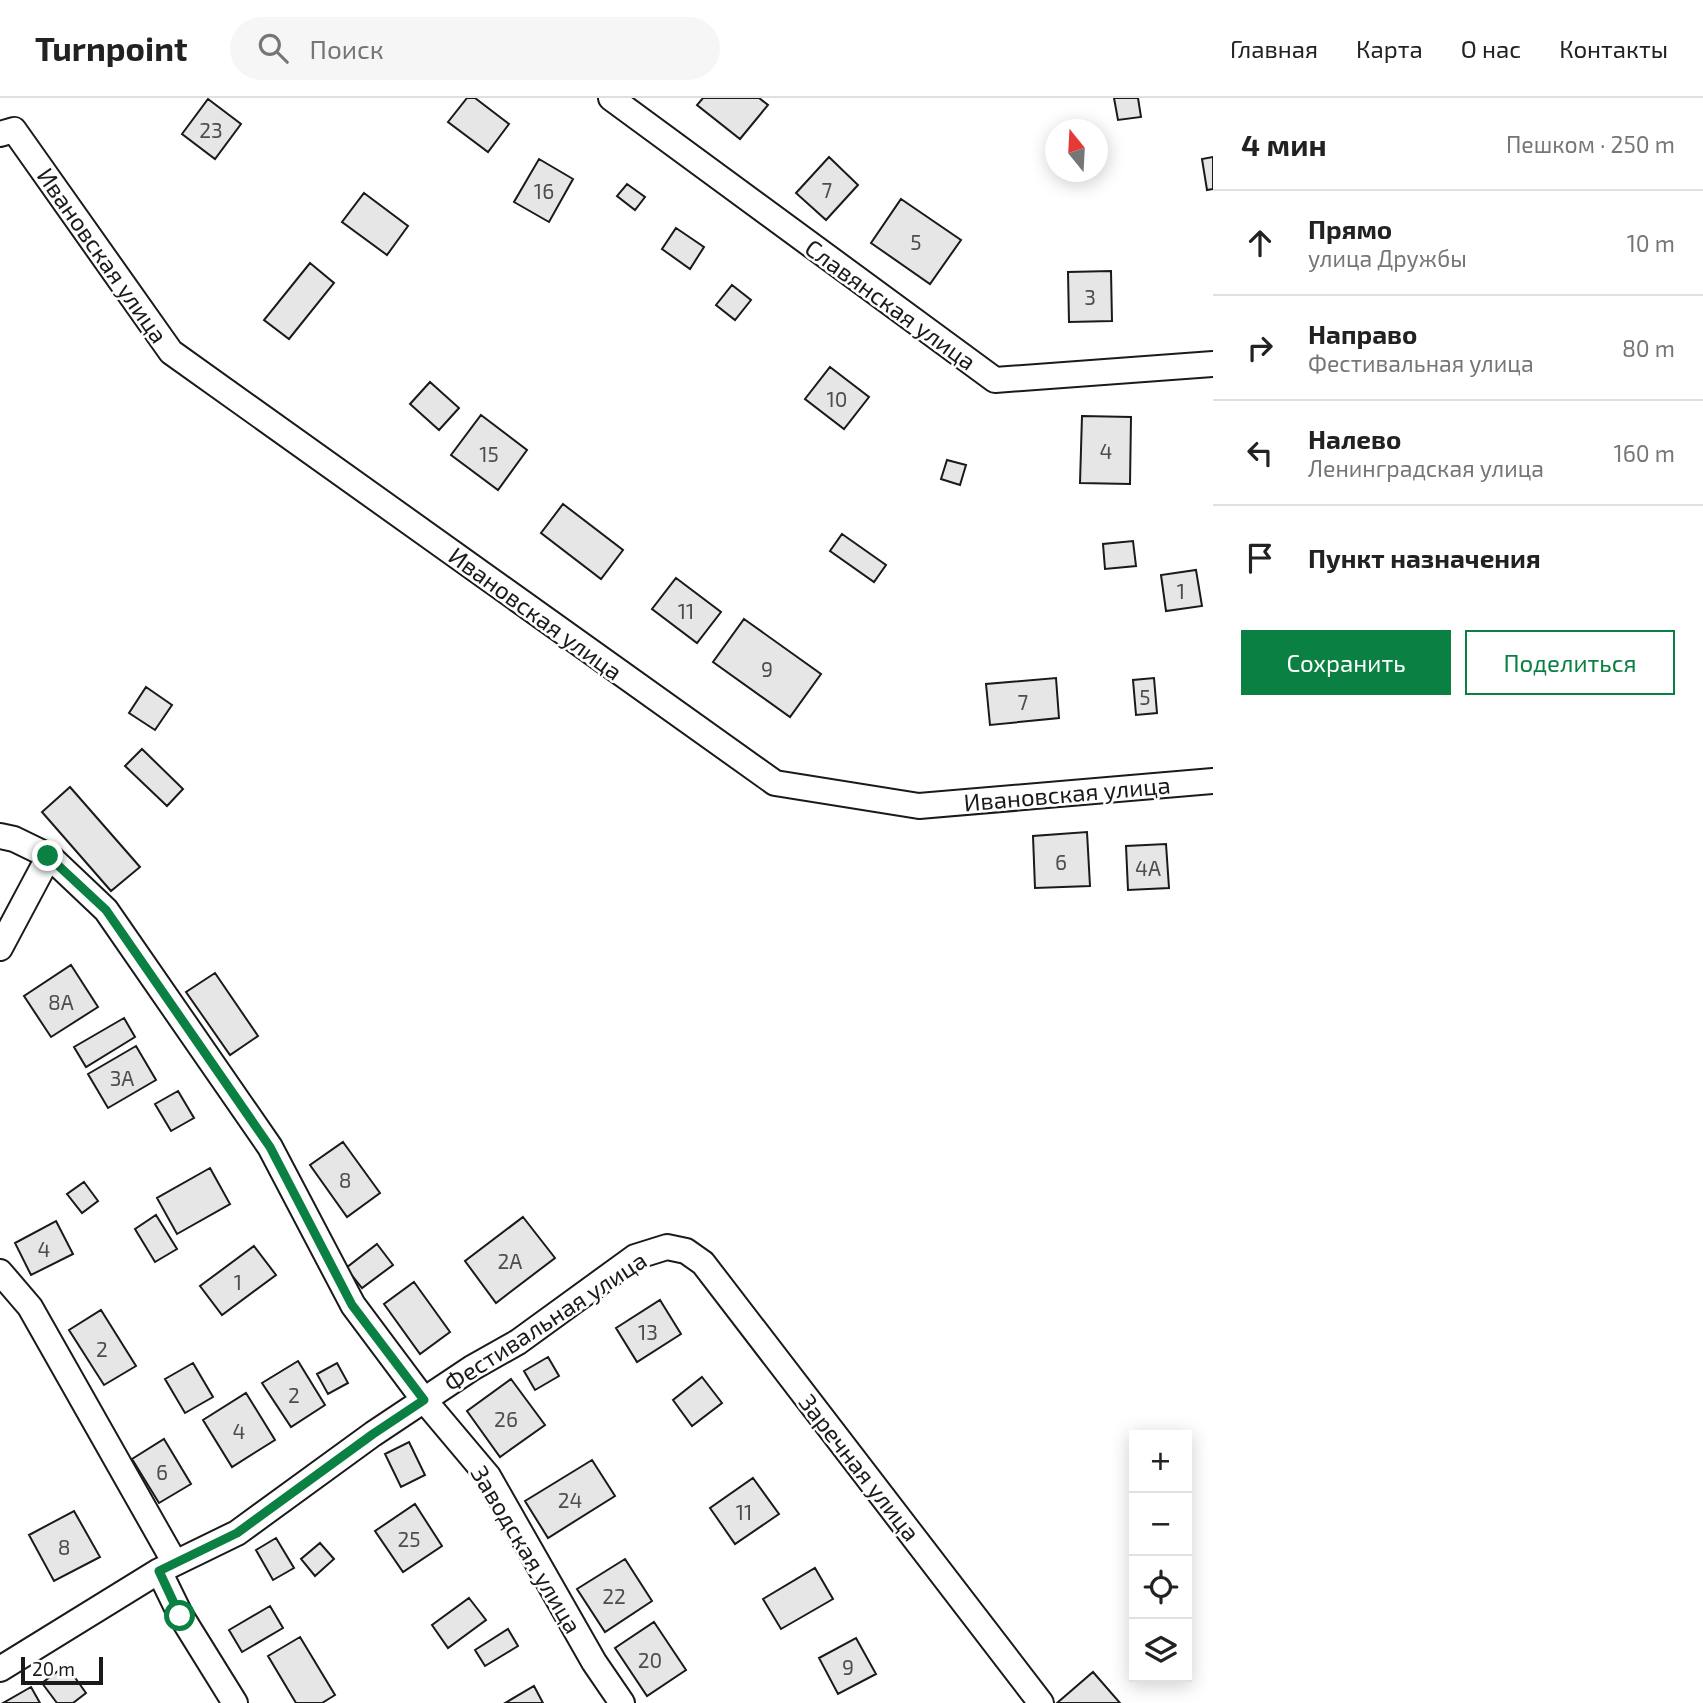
<!DOCTYPE html>
<html lang="ru">
<meta charset="utf-8">
<style>
:root{--surface:#fff;--page:#f6f6f6;--text:#222;--muted:#767676;--line:#e0e0e0;--accent:#0b8043}
body{margin:0;font-family:"Exo 2",sans-serif;background:var(--page);color:var(--text)}
.controls{position:absolute;right:21px;bottom:21px;display:grid;overflow:hidden;border-radius:0px;box-shadow:0 4px 18px #0003}
.controls button{width:63px;height:63px;display:grid;place-items:center;padding:0;border:0;border-bottom:2px solid var(--line);background:var(--surface);color:var(--text);font:35px sans-serif}
.compass{position:absolute;left:1045px;top:21px;width:63px;height:63px;border-radius:50%;background:var(--surface);box-shadow:0 4px 18px #0003;rotate:342deg}
.scale{position:absolute;left:21px;bottom:18px;width:82px;box-sizing:border-box;padding-left:7px;border:4px solid #1a1a1a;border-top:0;font-size:19px;line-height:24px;white-space:nowrap;color:#1a1a1a;-webkit-text-stroke:5px #fff;paint-order:stroke}
.stop{position:absolute;width:21px;height:21px;margin:-16px;border:5px solid #0b8043;border-radius:50%;background:#fff}
.stop.end{background:#0b8043;border-color:#fff;box-shadow:0 2px 7px #0008}
.list{margin:0;padding:0;list-style:none}
h2{display:flex;justify-content:space-between;align-items:center;height:91px;margin:0;padding:0 28px;font-size:30px}
h2 small{font-size:23px;font-weight:400;color:var(--muted)}
.list li{display:grid;grid-template-columns:46px 1fr auto;gap:21px;align-items:center;box-sizing:border-box;height:105px;padding:0 28px;border-top:2px solid var(--line)}
.list b{display:block;font-size:26px;white-space:nowrap}
.list p{margin:0;font-size:23px;white-space:nowrap;color:var(--muted)}
.list em{font-size:23px;font-style:normal;color:var(--muted)}
.actions{display:flex;gap:14px;padding:21px 28px}
.actions a{flex:1;padding:16px 0;border:2px solid var(--accent);border-radius:0px;text-align:center;font-size:24px;color:var(--accent)}
.actions .main{background:var(--accent);color:#fff}
.icon{flex:none;width:38px;height:38px;fill:none;stroke:currentColor;stroke-width:2;stroke-linecap:round;stroke-linejoin:round}
.map{position:relative;flex:none;width:1213px;height:1605px;overflow:hidden}
header{display:flex;align-items:center;gap:42px;box-sizing:border-box;height:98px;padding:0 35px;background:var(--surface);border-bottom:2px solid var(--line)}
header strong{font-size:33px}
nav{display:flex;gap:38px;margin-inline-start:auto;font-size:24px}
.search{width:490px;height:63px;background:var(--page);display:flex;align-items:center;gap:18px;box-sizing:border-box;padding:0 24px;border-radius:38px;color:var(--muted);font-size:26px}
main{display:flex}
aside{flex:1;background:var(--surface)}
.map>svg:first-child{display:block}
</style>
<header>
<strong>Turnpoint</strong>
<div class="search"><svg class="icon" aria-label="search" viewBox="0 0 24 24"><circle cx="10" cy="10" r="6"/><path d="M15 15l6 6"/></svg>Поиск</div>
<nav><a>Главная</a><a>Карта</a><a>О нас</a><a>Контакты</a></nav>
</header>
<main>
<div class="map">
<svg width="1213" height="1605" viewBox="0 0 1213 1605">
<rect width="100%" height="100%" fill="#fff"/>
<path fill="#e6e6e6" stroke="#1a1a1a" stroke-width="2" d="M467 0H475L509 26 488 54 448 24Z
M703 0H759L768 7 740 41 697 7Z
M1114 0H1138L1141 19 1118 22Z
M208 1 241 26 215 61 182 36Z
M829 59 858 87 826 122 796 95Z
M1213 59V91L1207 92 1202 61Z
M539 61 573 81 549 124 514 104Z
M627 86 645 99 635 112 617 98Z
M364 95 408 128 387 157 342 124Z
M901 101 961 142 930 186 871 145Z
M676 130 704 149 690 171 662 151Z
M310 165 334 185 289 241 264 222Z
M1111 173 1112 223 1069 224 1068 174Z
M732 187 751 202 735 222 716 207Z
M830 269 869 299 844 331 805 301Z
M430 284 459 310 439 332 410 306Z
M481 317 527 352 498 392 451 357Z
M1082 318 1131 319 1130 386 1080 385Z
M947 362 966 367 960 387 941 381Z
M563 406 623 452 601 481 541 435Z
M842 436 886 467 874 484 830 453Z
M1133 443 1136 468 1105 471 1103 446Z
M1196 472 1202 508 1166 513 1161 477Z
M676 480 721 514 697 545 652 511Z
M744 521 821 576 790 619 713 564Z
M1056 580 1059 620 990 627 986 586Z
M1154 580 1157 615 1136 617 1133 582Z
M146 589 172 607 155 632 129 615Z
M142 651 183 691 167 708 125 668Z
M70 689 140 769 111 793 42 714Z
M1087 734 1090 788 1035 790 1033 738Z
M1166 746 1169 790 1128 792 1126 748Z
M71 867 98 909 51 939 24 898Z
M215 875 258 938 230 957 186 894Z
M124 920 135 939 86 969 74 949Z
M136 948 156 982 108 1010 88 976Z
M178 993 194 1020 171 1033 155 1006Z
M343 1044 380 1095 347 1119 310 1067Z
M210 1070 230 1106 177 1136 157 1100Z
M84 1084 98 1103 82 1115 67 1096Z
M156 1117 177 1151 155 1164 135 1131Z
M523 1119 555 1160 496 1205 465 1163Z
M56 1123 73 1156 31 1177 15 1145Z
M377 1146 393 1167 362 1190 346 1170Z
M254 1148 276 1177 222 1217 200 1188Z
M414 1184 450 1234 420 1256 384 1206Z
M660 1202 681 1236 637 1264 616 1230Z
M101 1212 136 1268 104 1287 69 1232Z
M548 1259 559 1278 535 1292 524 1273Z
M298 1263 325 1307 291 1329 262 1285Z
M193 1265 213 1299 185 1315 165 1281Z
M337 1265 348 1285 328 1296 317 1276Z
M702 1279 722 1305 692 1328 673 1302Z
M511 1281 545 1327 500 1359 467 1313Z
M246 1295 275 1342 232 1369 203 1322Z
M164 1341 191 1386 159 1405 132 1361Z
M409 1344 425 1377 401 1389 385 1356Z
M592 1362 615 1398 548 1440 525 1403Z
M753 1380 779 1416 735 1446 710 1410Z
M415 1406 442 1448 403 1474 375 1433Z
M74 1413 100 1459 54 1483 29 1437Z
M276 1440 294 1470 273 1482 256 1452Z
M320 1445 334 1461 315 1478 301 1461Z
M625 1461 652 1503 605 1534 577 1491Z
M815 1470 833 1501 781 1531 763 1501Z
M469 1500 486 1522 448 1550 432 1527Z
M270 1508 283 1530 242 1554 229 1532Z
M654 1524 686 1572 647 1598 615 1550Z
M508 1531 518 1548 485 1568 475 1552Z
M300 1539 335 1597 322 1605H296L268 1558Z
M856 1540 876 1576 838 1596 819 1560Z
M66 1567 86 1595 73 1605H57L42 1585Z
M1093 1574 1120 1605H1057Z
M534 1588 543 1605H505Z
M31 1589 40 1605H3Z"/>
<g fill="none" stroke-linecap="round" stroke-linejoin="round">
<g stroke="#1a1a1a" stroke-width="28">
<path id="street" d="M611 0 995 282 1213 266
M0 36 14 32 171 254 775 685 919 708 1213 683
M0 738 14 741 49 758 106 812 270 1049 353 1207 424 1302 488 1378 594 1564 622 1605
M0 850 49 758
M0 1174 30 1209 175 1465
M159 1473 181 1518 235 1605
M0 1571 159 1473 237 1435 373 1336 472 1270 518 1244 635 1159 667 1149 686 1153 703 1165 1041 1605"/>
</g>
<use href="#street" stroke="#fff" stroke-width="24"/>
</g>
<g fill="none" stroke-linecap="round" stroke-linejoin="round">
<path stroke="#0b8043" stroke-width="9" d="M48 758 106 812 270 1049 352 1207 424 1302 373 1336 237 1435 159 1473 180 1518"/>
</g>
<g text-anchor="middle" dominant-baseline="central" stroke-width="5" stroke-linejoin="round" paint-order="stroke">
<g font-size="21" fill="#4d4d4d">
<text x="211" y="31">23</text>
<text x="827" y="91">7</text>
<text x="544" y="92">16</text>
<text x="916" y="143">5</text>
<text x="1090" y="198">3</text>
<text x="837" y="300">10</text>
<text x="1106" y="352">4</text>
<text x="489" y="355">15</text>
<text x="1181" y="492">1</text>
<text x="686" y="512">11</text>
<text x="767" y="570">9</text>
<text x="1145" y="598">5</text>
<text x="1023" y="603">7</text>
<text x="1061" y="763">6</text>
<text x="1148" y="769">4А</text>
<text x="61" y="903">8А</text>
<text x="122" y="979">3А</text>
<text x="345" y="1081">8</text>
<text x="44" y="1150">4</text>
<text x="510" y="1162">2А</text>
<text x="238" y="1183">1</text>
<text x="648" y="1233">13</text>
<text x="102" y="1250">2</text>
<text x="294" y="1296">2</text>
<text x="506" y="1320">26</text>
<text x="239" y="1332">4</text>
<text x="162" y="1373">6</text>
<text x="570" y="1401">24</text>
<text x="744" y="1413">11</text>
<text x="409" y="1440">25</text>
<text x="64" y="1448">8</text>
<text x="614" y="1497">22</text>
<text x="650" y="1561">20</text>
<text x="848" y="1568">9</text>
</g>
<g font-size="24" fill="#1a1a1a" stroke="#fff">
<text transform="translate(103 157) rotate(55)">Ивановская улица</text>
<text transform="translate(891 206) rotate(36)">Славянская улица</text>
<text transform="translate(536 515) rotate(36)">Ивановская улица</text>
<text transform="translate(1067 695) rotate(-5)">Ивановская улица</text>
<text transform="translate(545 1223) rotate(-33)">Фестивальная улица</text>
<text transform="translate(860 1369) rotate(52)">Заречная улица</text>
<text transform="translate(527 1451) rotate(59)">Заводская улица</text>
</g>
</g>
</svg>
<div class="controls">
<button>+</button>
<button>−</button>
<button><svg class="icon" aria-label="locate" viewBox="0 0 24 24"><circle cx="12" cy="12" r="6"/><path d="M12 2v4M12 18v4M2 12h4M18 12h4"/></svg></button>
<button><svg class="icon" aria-label="layers" viewBox="0 0 24 24"><path d="M12 4l9 5-9 5-9-5zM3 14l9 5 9-5"/></svg></button>
</div>
<svg class="compass" viewBox="-18 -18 36 36"><path d="M0-13l5 13h-10z" fill="#e53935"/><path d="M0 13l5-13h-10z" fill="#767676"/></svg>
<div class="scale">20 m</div>
<div class="stop" style="left:180px;top:1518px"></div>
<div class="stop end" style="left:48px;top:758px"></div>
</div>
<aside>
<h2>4 мин<small>Пешком · 250 m</small></h2>
<ul class="list">
<li><svg class="icon" aria-label="ahead" viewBox="0 0 24 24"><path d="M12 20V5M6 11l6-6 6 6"/></svg><div><b>Прямо</b><p>улица Дружбы</p></div><em>10 m</em></li>
<li><svg class="icon" aria-label="right" viewBox="0 0 24 24"><path d="M7 20v-9h11M14 6l5 5-5 5"/></svg><div><b>Направо</b><p>Фестивальная улица</p></div><em>80 m</em></li>
<li><svg class="icon" aria-label="left" viewBox="0 0 24 24"><path d="M17 20v-9H6M10 6l-5 5 5 5"/></svg><div><b>Налево</b><p>Ленинградская улица</p></div><em>160 m</em></li>
<li><svg class="icon" aria-label="arrive" viewBox="0 0 24 24"><path d="M6 21V4h12l-3 4 3 4H6"/></svg><div><b>Пункт назначения</b></div></li>
</ul>
<div class="actions"><a class="main">Сохранить</a><a>Поделиться</a></div>
</aside>
</main>
